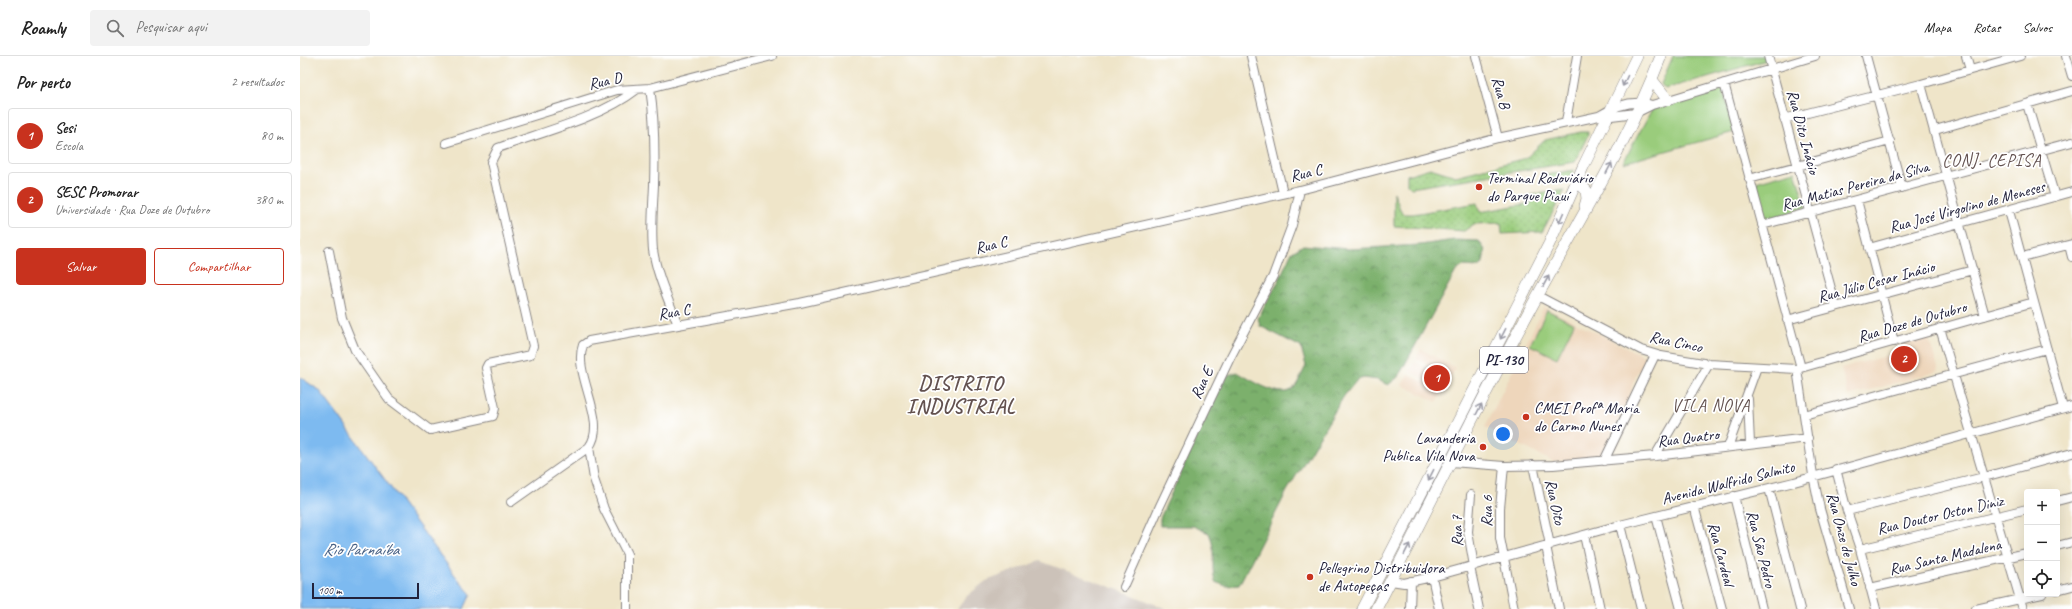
<!DOCTYPE html>
<html lang="pt">
<meta charset="utf-8">
<style>
:root{--surface:#fff;--page:#f2f2f2;--text:#222;--muted:#767676;--line:#e0e0e0;--accent:#c8321e}
body{margin:0;font-family:Caveat,sans-serif;background:var(--page);color:var(--text)}
.controls{position:absolute;right:12px;bottom:12px;display:grid;overflow:hidden;border-radius:4px;box-shadow:0 4px 16px #0002}
.controls button{width:36px;height:36px;display:grid;place-items:center;padding:0;border:0;border-bottom:1px solid var(--line);background:var(--surface);color:var(--text);font:20px sans-serif}
.scale{position:absolute;left:12px;bottom:10px;width:107px;box-sizing:border-box;padding-left:4px;border:2px solid #22223b;border-top:0;font-size:11px;line-height:14px;white-space:nowrap;color:#22223b;-webkit-text-stroke:3px #fff;paint-order:stroke}
.you{position:absolute;left:1203px;top:378px;width:14px;height:14px;margin:-10px;border:3px solid #fff;border-radius:50%;background:#1a73e8;box-shadow:0 0 0 6px #1a73e833}
.badge{display:grid;place-items:center;width:26px;height:26px;border-radius:50%;background:var(--accent);color:#fff;font-size:13px;font-weight:700}
.pin{position:absolute;translate:-50% -50%;border:2px solid #fff;box-shadow:0 1px 4px #0006}
.list{margin:0;padding:0;list-style:none}
h2{display:flex;justify-content:space-between;align-items:center;height:52px;margin:0;padding:0 16px;font-size:17px}
h2 small{font-size:13px;font-weight:400;color:var(--muted)}
.list li{display:grid;grid-template-columns:26px 1fr auto;gap:12px;align-items:center;box-sizing:border-box;height:56px;margin:0 8px 8px;padding:0 8px;border:1px solid var(--line);border-radius:4px}
.list b{display:block;font-size:15px;white-space:nowrap}
.list p{margin:0;font-size:13px;white-space:nowrap;color:var(--muted)}
.list em{font-size:13px;font-style:normal;color:var(--muted)}
.actions{display:flex;gap:8px;padding:12px 16px}
.actions a{flex:1;padding:9px 0;border:1px solid var(--accent);border-radius:4px;text-align:center;font-size:14px;color:var(--accent)}
.actions .main{background:var(--accent);color:#fff}
.icon{flex:none;width:22px;height:22px;fill:none;stroke:currentColor;stroke-width:2;stroke-linecap:round;stroke-linejoin:round}
.map{position:relative;flex:none;width:1772px;height:553px;overflow:hidden}
header{display:flex;align-items:center;gap:24px;box-sizing:border-box;height:56px;padding:0 20px;background:var(--surface);border-bottom:1px solid var(--line)}
header strong{font-size:19px}
nav{display:flex;gap:22px;margin-inline-start:auto;font-size:14px}
.search{width:280px;height:36px;background:var(--page);display:flex;align-items:center;gap:10px;box-sizing:border-box;padding:0 14px;border-radius:4px;color:var(--muted);font-size:15px}
main{display:flex}
aside{flex:1;background:var(--surface)}
.map>svg:first-child{display:block}
</style>
<header>
<strong>Roamly</strong>
<div class="search"><svg class="icon" aria-label="search" viewBox="0 0 24 24"><circle cx="10" cy="10" r="6"/><path d="M15 15l6 6"/></svg>Pesquisar aqui</div>
<nav><a>Mapa</a><a>Rotas</a><a>Salvos</a></nav>
</header>
<main>
<aside>
<h2>Por perto<small>2 resultados</small></h2>
<ul class="list">
<li><span class="badge">1</span><div><b>Sesi</b><p>Escola</p></div><em>80 m</em></li>
<li><span class="badge">2</span><div><b>SESC Promorar</b><p>Universidade · Rua Doze de Outubro</p></div><em>380 m</em></li>
</ul>
<div class="actions"><a class="main">Salvar</a><a>Compartilhar</a></div>
</aside>
<div class="map">
<svg width="1772" height="553" viewBox="0 0 1772 553">
<defs>
<pattern id="grass-dots" width="8" height="8" patternUnits="userSpaceOnUse"><rect width="8" height="8" fill="#9acc7c"/><path d="M2 2h.1M6 6h.1" fill="none" stroke="#84af6c" stroke-width="1.8" stroke-linecap="round"/></pattern>
<pattern id="forest-crowns" width="20" height="18" patternUnits="userSpaceOnUse"><rect width="20" height="18" fill="#7bb06c"/><path d="M2 6a3 3 0 1 1 6 0M12 15a3 3 0 1 1 6 0" fill="none" stroke="#648f5a"/></pattern>
</defs>
<rect width="100%" height="100%" fill="#fff"/>
<filter id="ink" filterUnits="userSpaceOnUse"><feTurbulence type="fractalNoise" baseFrequency=".025" numOctaves="2"/><feDisplacementMap in="SourceGraphic" scale="8" xChannelSelector="R" yChannelSelector="G"/><feConvolveMatrix kernelMatrix="1 2 1 2 8 2 1 2 1" color-interpolation-filters="sRGB"/></filter>
<filter id="wash" filterUnits="userSpaceOnUse"><feTurbulence type="fractalNoise" baseFrequency=".012" numOctaves="4" result="noise"/><feDisplacementMap in="SourceGraphic" scale="16" xChannelSelector="R" yChannelSelector="G"/><feGaussianBlur stdDeviation="0.9" result="paint"/><feColorMatrix in="noise" values="0 0 0 0 0 0 0 0 0 0 0 0 0 0 0 0 0 1.4 0 .05"/><feComposite in="paint" operator="in"/></filter>
<g filter="url(#wash)">
<rect width="100%" height="100%" fill="#efe5c9"/>
<path fill="#eed6bb" d="M1244 251 1350 303 1344 315H1338L1332 330V335L1299 404 1253 406 1185 371Z
M1628 281 1639 315 1548 340 1541 312 1605 295 1603 288Z
M1121 293 1156 312 1137 346 1102 329 1108 318 1131 330 1132 327 1110 315 1115 306 1137 317 1138 314 1116 303Z"/>
<path fill="#ccc2b9" d="M740 505 830 538 867 553H657L667 540 686 525Z"/>
<path fill="url(#grass-dots)" stroke="#5e775c" d="M1281 76H1288V79L1275 106 1111 132 1107 128V119L1130 112 1156 120 1226 102 1245 84Z
M1274 114 1268 124 1247 127 1246 119Z
M1265 134 1242 176 1202 178 1201 167 1174 168 1164 175 1094 170V136L1100 153 1104 158H1113L1177 147 1180 156 1231 147V139Z"/>
<path fill="url(#forest-crowns)" stroke="#4e6954" d="M1154 184 1179 185 1185 194 1183 207 1178 211 1163 210 1156 215 1098 321 1088 329 1078 324 1064 322 1057 324 1044 340 987 435 939 529 926 530 915 526C910 507 917 495 909 477L893 470H860V462L919 333 928 319 937 316C950 323 982 345 994 332 999 326 1002 317 1006 310L1001 291 960 270 958 262 978 226 991 197 1003 189 1048 193 1120 189Z"/>
<path fill="#9acc7c" stroke="#5e775c" d="M1373 0H1466L1467 4 1365 33 1361 28Z
M1423 33 1434 76 1323 107 1352 53Z
M1495 115 1506 151 1466 164 1456 126Z
M1247 254 1274 268 1257 302 1230 289Z"/>
<path fill="#7dbaf0" stroke="#506e96" d="M0 321 20 335 160 526 171 538 164 553H0Z"/>
</g>
<g filter="url(#ink)">
<g fill="none" stroke-linecap="round" stroke-linejoin="round">
<g stroke="#888482" stroke-width="10">
<path id="minor" d="M951 0 983 137
M1176 0 1198 82
M1468 0 1536 251
M1566 0 1602 132
M1666 0 1670 14
M1766 0 1772 20
M1424 27 1501 312
M1621 28 1685 260
M350 32C355 64 355 97 354 129 353 151 351 173 353 194 357 220 369 245 378 269
M1727 48 1755 141
M1303 61 1336 57 1352 49 1515 0
M1484 63 1621 28 1720 0
M1266 66 1277 0
M1635 74 1772 35
M146 87 317 34 350 32 472 0
M1449 123 1590 85
M1557 144 1594 286
M1709 155 1763 352
M1462 169 1772 86
M1769 189 1772 201
M1569 192 1772 136
M29 195 42 262 55 294 89 343 130 374 193 360 195 352 186 312 188 308 230 299 233 290 191 106 198 92C242 76 300 62 336 34
M1722 201 1772 188
M1238 240 1341 294 1361 300 1409 308 1497 313 1734 246
M1487 264 1673 214
M1640 272 1723 553
M1497 313 1513 419 1520 453 1549 553
M1448 343 1450 388
M1504 359 1747 293
M289 391 294 423 304 453 327 498V553
M1428 391 1457 311
M1355 400 1409 308
M1304 405 1355 299
M1151 406 1204 410 1253 409 1355 400 1508 382
M1233 409 1250 489
M1204 410 1200 452V482L1214 553
M1536 413 1547 455 1560 493 1576 553
M1469 432 1500 553
M1171 439 1168 476 1174 510
M1434 440 1462 553
M1757 445 1772 441
M211 446 289 391C309 365 272 318 283 289L289 285 500 247 1000 134 1198 82 1299 60C1315 50 1333 43 1352 49
M1394 450 1422 553
M1547 455 1684 421 1772 397
M1356 460 1381 553
M1320 469 1341 553
M1284 479 1300 553
M1246 490 1259 553
M1757 490 1772 486
M1560 493 1727 453
M1170 511 1179 553
M1132 521 1139 553
M1091 525 1104 527 1132 521 1320 469 1494 426 1772 350
M824 531 859 452 929 304 973 220 992 169 1000 134
M1570 532 1727 497
M1757 534 1772 530
M1110 553 1111 525
M1676 553 1742 538"/>
</g>
<g stroke="#888482" stroke-width="12">
<path id="major" d="M1352 24 1368 44
M1277 126 1286 134 1287 143 1285 150
M1062 553 1249 188 1283 111 1337 0
M1076 553C1130 449 1181 342 1238 239 1281 161 1329 84 1361 0"/>
</g>
<use href="#minor" stroke="#fff" stroke-width="8"/>
<use href="#major" stroke="#fff" stroke-width="11"/>
</g>
<defs><path id="oneway-shaft" d="M-6 0H5M1.5-3L5.5 0L1.5 3" fill="none" stroke-width="1.6" stroke-linecap="round" stroke-linejoin="round"/></defs>
<g stroke="#9c9ca7">
<use href="#oneway-shaft" transform="translate(1325 25) rotate(115)"/>
<use href="#oneway-shaft" transform="translate(1309 112) rotate(-62)"/>
<use href="#oneway-shaft" transform="translate(1261 162) rotate(114)"/>
<use href="#oneway-shaft" transform="translate(1246 225) rotate(-61)"/>
<use href="#oneway-shaft" transform="translate(1203 278) rotate(117)"/>
<use href="#oneway-shaft" transform="translate(1179 353) rotate(-63)"/>
<use href="#oneway-shaft" transform="translate(1131 419) rotate(117)"/>
<use href="#oneway-shaft" transform="translate(1107 493) rotate(-63)"/>
</g>
</g>
<g fill="#c8321e" stroke="#fff" stroke-width="1.5">
<circle cx="1179" cy="131" r="4"/>
<circle cx="1226" cy="361" r="4"/>
<circle cx="1183" cy="391" r="4"/>
<circle cx="1010" cy="521" r="4"/>
</g>
<g text-anchor="middle" dominant-baseline="central" stroke-width="3.5" stroke-linejoin="round" paint-order="stroke">
<rect fill="#fff" stroke="#646476" stroke-width="1" x="1180" y="291" width="48" height="26" rx="3"/>
<g font-size="15" font-weight="bold" fill="#22223b">
<text x="1204" y="304">PI-130</text>
</g>
<g font-size="16" fill="#22223b" stroke="#fff">
<text transform="translate(305 25) rotate(-12)">Rua D</text>
<text transform="translate(1201 37) rotate(75)">Rua B</text>
<text transform="translate(1503 76) rotate(75)">Rua Dito Inácio</text>
<text transform="translate(1006 117) rotate(-13)">Rua C</text>
<text transform="translate(1555 130) rotate(-15)">Rua Matias Pereira da Silva</text>
<text transform="translate(1667 151) rotate(-15)">Rua José Virgolino de Meneses</text>
<text transform="translate(691 189) rotate(-13)">Rua C</text>
<text transform="translate(1576 226) rotate(-15)">Rua Júlio Cesar Inácio</text>
<text transform="translate(374 256) rotate(-10)">Rua C</text>
<text transform="translate(1612 266) rotate(-16)">Rua Doze de Outubro</text>
<text transform="translate(1376 286) rotate(12)">Rua Cinco</text>
<text transform="translate(902 327) rotate(-65)">Rua E</text>
<text transform="translate(1388 382) rotate(-7)">Rua Quatro</text>
<text transform="translate(1428 427) rotate(-14)">Avenida Walfrido Salmito</text>
<text transform="translate(1255 446) rotate(78)">Rua Oito</text>
<text transform="translate(1187 455) rotate(-88)">Rua 6</text>
<text transform="translate(1640 459) rotate(-13)">Rua Doutor Oston Diniz</text>
<text transform="translate(1157 475) rotate(-92)">Rua 7</text>
<text transform="translate(1544 483) rotate(75)">Rua Onze de Julho</text>
<text transform="translate(1461 493) rotate(76)">Rua São Pedro</text>
<text transform="translate(1421 498) rotate(75)">Rua Cardeal</text>
<text transform="translate(1645 501) rotate(-13)">Rua Santa Madalena</text>
</g>
<g font-size="16" fill="#22223b" stroke="#fff" text-anchor="start">
<text x="1187" y="122">Terminal Rodoviário<tspan x="1187" dy="18">do Parque Piauí</tspan></text>
<text x="1234" y="352">CMEI Profª Maria<tspan x="1234" dy="18">do Carmo Nunes</tspan></text>
<text x="1175" y="382" text-anchor="end">Lavanderia<tspan x="1175" dy="18">Publica Vila Nova</tspan></text>
<text x="1018" y="512">Pellegrino Distribuidora<tspan x="1018" dy="18">de Autopeças</tspan></text>
</g>
<g font-size="17" letter-spacing="1" fill="#635250" stroke="#fff">
<text x="1692" y="104">CONJ. CEPISA</text>
<text x="1411" y="349">VILA NOVA</text>
</g>
<g font-size="17" font-style="italic" fill="#465f83" stroke="#fff">
<text x="61" y="493">Rio Parnaíba</text>
</g>
<g font-size="20" font-weight="bold" letter-spacing="1" fill="#635250" stroke="#fff">
<text x="661" y="327">DISTRITO<tspan x="661" dy="23">INDUSTRIAL</tspan></text>
</g>
</g>
</svg>
<div class="controls">
<button>+</button>
<button>−</button>
<button><svg class="icon" aria-label="locate" viewBox="0 0 24 24"><circle cx="12" cy="12" r="6"/><path d="M12 2v4M12 18v4M2 12h4M18 12h4"/></svg></button>
</div>
<div class="scale">100 m</div>
<div class="you"></div>
<div class="pin badge" style="left:1137px;top:322px">1</div>
<div class="pin badge" style="left:1604px;top:303px">2</div>
</div>
</main>
